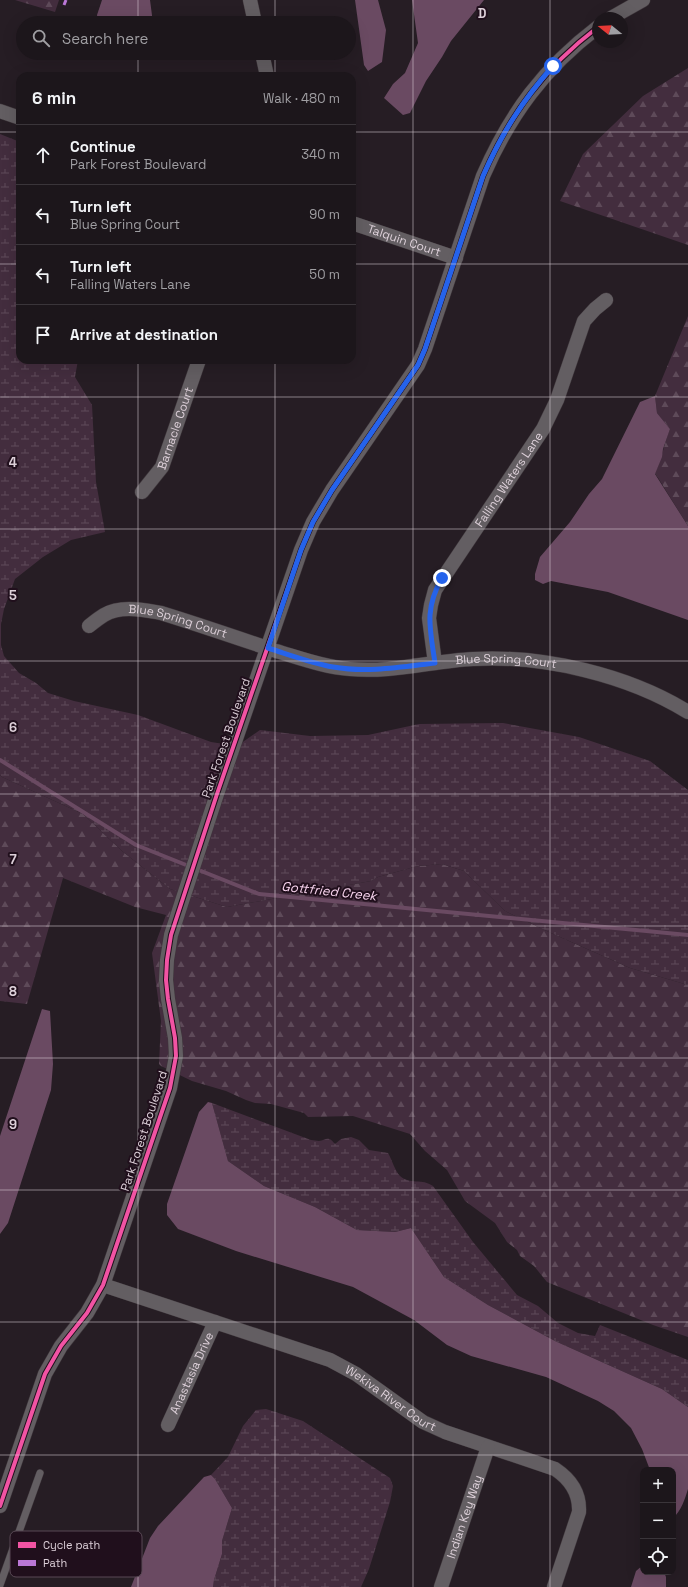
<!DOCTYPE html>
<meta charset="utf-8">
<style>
:root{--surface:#1c161b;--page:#251f24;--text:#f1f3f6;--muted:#a09fa3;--line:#3a353a}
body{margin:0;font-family:"Space Grotesk",sans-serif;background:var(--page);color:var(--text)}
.controls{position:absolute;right:12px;bottom:12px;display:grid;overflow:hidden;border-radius:8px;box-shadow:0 4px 16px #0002}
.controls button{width:36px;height:36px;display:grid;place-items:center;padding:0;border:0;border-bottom:1px solid var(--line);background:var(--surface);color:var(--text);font:20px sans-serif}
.compass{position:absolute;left:592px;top:12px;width:36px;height:36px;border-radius:50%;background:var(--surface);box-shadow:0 4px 16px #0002;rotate:288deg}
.stop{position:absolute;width:12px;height:12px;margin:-9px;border:3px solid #2563eb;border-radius:50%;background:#fff}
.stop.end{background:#2563eb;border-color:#fff;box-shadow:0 1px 4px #0008}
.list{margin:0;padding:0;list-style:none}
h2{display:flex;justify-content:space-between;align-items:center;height:52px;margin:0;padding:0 16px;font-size:17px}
h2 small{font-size:13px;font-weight:400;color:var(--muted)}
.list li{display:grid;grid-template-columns:26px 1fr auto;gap:12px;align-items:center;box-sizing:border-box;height:60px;padding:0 16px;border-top:1px solid var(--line)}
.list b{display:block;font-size:15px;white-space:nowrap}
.list p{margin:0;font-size:13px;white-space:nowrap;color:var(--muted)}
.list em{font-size:13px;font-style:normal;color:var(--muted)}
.icon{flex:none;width:22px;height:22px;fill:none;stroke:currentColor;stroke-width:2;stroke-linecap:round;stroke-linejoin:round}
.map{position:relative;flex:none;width:688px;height:1587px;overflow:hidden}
.search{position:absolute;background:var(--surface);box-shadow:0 4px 16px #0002;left:16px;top:16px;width:340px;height:44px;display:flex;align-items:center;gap:10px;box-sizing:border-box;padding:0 14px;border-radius:22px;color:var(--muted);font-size:15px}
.panel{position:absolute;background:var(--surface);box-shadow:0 4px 16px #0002;left:16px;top:72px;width:340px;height:292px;border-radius:12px}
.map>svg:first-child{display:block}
</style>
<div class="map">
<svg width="688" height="1587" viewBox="0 0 688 1587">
<defs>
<pattern id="forest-firs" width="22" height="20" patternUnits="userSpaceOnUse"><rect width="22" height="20" fill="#432d3e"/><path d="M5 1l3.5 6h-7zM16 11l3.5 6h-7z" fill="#5e4a59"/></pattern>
<pattern id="wetland-marsh" width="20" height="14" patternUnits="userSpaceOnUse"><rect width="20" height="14" fill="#432d3e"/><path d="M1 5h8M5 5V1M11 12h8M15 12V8" fill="none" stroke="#5e4a59"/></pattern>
</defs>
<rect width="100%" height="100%" fill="#261d24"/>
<path fill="url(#forest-firs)" d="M15 0H59L55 12Z
M688 68V245L560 201 583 154 643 96Z
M688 316V526L655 473C662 459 664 444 670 429L657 413 655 396Z
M0 775 2 777 83 814 122 851 170 889 227 907 371 881 378 877 418 866 442 864 464 871 505 911 551 933 630 968 688 985V1337L653 1325 547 1282 534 1266 520 1256 517 1250 507 1242 495 1223 465 1201 447 1170 425 1151 410 1134 353 1116 308 1117 304 1113 271 1104 255 1103 246 1100 226 1091 192 1081 161 1066 159 1064 161 1021 152 953 166 915 135 907 63 878 27 1004 0 1001Z"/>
<path fill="url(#wetland-marsh)" d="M0 134 20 142V360H78L75 377 92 405 96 482 105 532 71 540 43 557 15 579 4 609 1 624V645L4 656 19 673 36 683 48 693 74 701 138 715 211 742 237 746 260 730 310 736 368 735 419 724 503 723 579 737 650 761 688 790V985L630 968 551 933 505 911 464 871 442 864 418 866 378 877 371 881 227 907 170 889 122 851 83 814 2 777 0 775Z
M212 1103 311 1140C314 1140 316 1141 319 1141 326 1140 328 1135 335 1144L341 1139 351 1137 359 1140 369 1150 388 1153C392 1160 395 1171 400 1176 410 1185 422 1178 433 1186L473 1242 517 1295 538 1306 558 1323 578 1333 595 1336 600 1325 688 1360V1407L662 1389 555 1341 488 1305 444 1277 411 1228 395 1232 357 1230 315 1207 264 1186 228 1161Z
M266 1409 303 1421 390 1478 393 1486 390 1502 369 1569 361 1587H213L214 1580 222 1554V1541L232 1508 215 1479 211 1475 228 1457 243 1426 256 1410Z"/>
<path fill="#6a4a62" d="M102 0H150L153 23H98L97 15Z
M355 0H378L386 30 382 62 368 71 364 65Z
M412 0H484L451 41 442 57 426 81 410 113 403 115 384 98 393 84 405 73 418 43Z
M655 396 657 413 670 429 663 449 662 457 655 474 688 526V620L608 592 551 581 543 584 535 580V574L540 557 570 522 589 494 602 479 640 402Z
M42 1009 50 1011 53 1064 51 1090 8 1223 0 1234V1136Z
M208 1102 212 1103 228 1161 264 1186 315 1207 357 1230 395 1232 411 1228 444 1277 488 1305 555 1341 662 1389 688 1407V1489C685 1499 681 1511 673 1518V1470H650L642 1449 631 1428 614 1411 598 1401 546 1377 471 1356 447 1345 414 1320 353 1287 236 1251 178 1229 167 1215V1204L199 1112Z
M211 1475 215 1479 232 1508 222 1541V1554L214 1580 213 1587H131L150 1538 158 1526 204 1477Z
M643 1565V1572H664L666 1577V1587H631L636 1571Z"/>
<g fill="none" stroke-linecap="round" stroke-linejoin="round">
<path stroke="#6a4a62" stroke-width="4" d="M0 760 136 845 259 894 688 935"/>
<g stroke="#3f373c" stroke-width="8">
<path id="lane" d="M0 1585 40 1473"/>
</g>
<g stroke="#3f373c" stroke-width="15">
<g id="street">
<path d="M250 0 255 23"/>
<path d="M611 18 643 0"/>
<path d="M262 53 267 76"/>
<path d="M0 111 20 118"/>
<path id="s1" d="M352 223 456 258"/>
<path id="s2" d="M142 492 162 467 199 360"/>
<path id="s3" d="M89 626C94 622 99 618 104 615 121 605 143 610 161 613 200 625 238 638 276 651 300 658 324 667 350 669 391 673 432 661 473 659 544 655 628 675 688 712"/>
<path id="s4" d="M435 663 429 618 431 605 435 590 543 429 557 400 584 321 595 309 606 300"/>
<path id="s5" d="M103 1285 330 1360 356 1374 423 1422 445 1432 555 1469C570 1479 580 1493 579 1512L554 1587"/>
<path id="s6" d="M168 1425 215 1322"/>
<path d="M0 1506 45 1374 61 1346 87 1313 103 1285 170 1088 176 1056 175 1038 168 999 166 980 167 960 171 935 217 794 301 550 313 522 332 490 418 365 425 349 483 176C510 114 544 68 598 27"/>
<path id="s7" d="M441 1587 488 1447"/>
</g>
</g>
<use href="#lane" stroke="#635e62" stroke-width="7"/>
<use href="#street" stroke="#635e62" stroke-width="14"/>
<path stroke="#ba77d6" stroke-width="3" stroke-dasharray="6 3" stroke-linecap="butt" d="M64 5 66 0"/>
<g stroke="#200f1c" stroke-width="6">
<path id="cycleway" d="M0 1506 45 1374 61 1346 87 1313 103 1285 170 1088 176 1056 175 1038 168 999 166 980 167 960 171 935 217 794 301 550 313 522 332 490 418 365 425 349 483 176C510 114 544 68 598 27"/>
</g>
<use href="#cycleway" stroke="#f153a3" stroke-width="4"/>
</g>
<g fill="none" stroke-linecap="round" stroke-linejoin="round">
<path stroke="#2563eb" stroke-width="5" d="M442 578C424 609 430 629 435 663 401 667 367 673 333 667 311 663 290 655 268 648L301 550 313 522 332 490 418 365 425 349 483 176C502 133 522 101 553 66"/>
</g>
<path fill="none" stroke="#ddd0d9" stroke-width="1" stroke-opacity="0.55" d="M138 0V23M275 0V23M413 0V1587M550 0V1587M138 53V76M275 53V76M0 132H20M352 132H688M0 264H20M352 264H688M138 360V1587M275 360V1587M0 397H688M0 529H688M0 661H688M0 794H688M0 926H688M0 1058H688M0 1190H688M0 1322H688M0 1455H688"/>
<g text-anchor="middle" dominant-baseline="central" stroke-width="4" stroke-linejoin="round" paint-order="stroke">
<g font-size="12" fill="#ddd0d9" stroke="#200f1c">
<text stroke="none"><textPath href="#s1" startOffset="55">Talquin Court</textPath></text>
<text stroke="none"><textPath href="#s2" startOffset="73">Barnacle Court</textPath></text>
<text stroke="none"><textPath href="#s4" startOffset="207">Falling Waters Lane</textPath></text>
<text stroke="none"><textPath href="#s3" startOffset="95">Blue Spring Court</textPath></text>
<text stroke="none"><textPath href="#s3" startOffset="431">Blue Spring Court</textPath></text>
<text transform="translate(226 738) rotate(-71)">Park Forest Boulevard</text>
<text transform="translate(144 1131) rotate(-72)">Park Forest Boulevard</text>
<text stroke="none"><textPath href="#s6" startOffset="57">Anastasia Drive</textPath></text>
<text stroke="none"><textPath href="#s5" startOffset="311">Wekiva River Court</textPath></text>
<text stroke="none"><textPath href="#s7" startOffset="74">Indian Key Way</textPath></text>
</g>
<g font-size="13" font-style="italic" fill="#f8d4ee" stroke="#200f1c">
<text transform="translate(329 891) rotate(6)">Gottfried Creek</text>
</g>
</g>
<rect x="10" y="1531" width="132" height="46" rx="6" fill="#200f1c" stroke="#594955" stroke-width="1"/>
<rect x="18" y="1542" width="18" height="6" fill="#f153a3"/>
<rect x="18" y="1560" width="18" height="6" fill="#ba77d6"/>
<g font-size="11" fill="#ddd0d9">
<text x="43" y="1549">Cycle path</text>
<text x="43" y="1567">Path</text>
</g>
<g font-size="13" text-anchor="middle" font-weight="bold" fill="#ddd0d9" stroke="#200f1c" stroke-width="4" stroke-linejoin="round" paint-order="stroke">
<text x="482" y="18">D</text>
<text x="13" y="467">4</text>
<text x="13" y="600">5</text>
<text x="13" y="732">6</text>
<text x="13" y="864">7</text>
<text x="13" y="996">8</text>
<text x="13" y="1129">9</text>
</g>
</svg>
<div class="controls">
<button>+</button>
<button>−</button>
<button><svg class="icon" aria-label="locate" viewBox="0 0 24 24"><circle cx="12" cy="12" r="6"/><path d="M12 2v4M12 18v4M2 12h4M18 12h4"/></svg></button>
</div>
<svg class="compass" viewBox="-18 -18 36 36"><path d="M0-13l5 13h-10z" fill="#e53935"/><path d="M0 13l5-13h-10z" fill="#a09fa3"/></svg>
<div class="stop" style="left:553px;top:66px"></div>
<div class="stop end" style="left:442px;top:578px"></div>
<div class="search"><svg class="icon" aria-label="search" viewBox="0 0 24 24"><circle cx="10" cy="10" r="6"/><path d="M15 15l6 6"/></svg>Search here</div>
<section class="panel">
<h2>6 min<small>Walk · 480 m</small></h2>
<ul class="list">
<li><svg class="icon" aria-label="ahead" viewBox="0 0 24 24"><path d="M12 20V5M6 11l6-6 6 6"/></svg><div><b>Continue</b><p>Park Forest Boulevard</p></div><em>340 m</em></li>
<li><svg class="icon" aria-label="left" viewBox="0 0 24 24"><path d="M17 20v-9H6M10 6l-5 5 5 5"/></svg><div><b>Turn left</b><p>Blue Spring Court</p></div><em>90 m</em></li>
<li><svg class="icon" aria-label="left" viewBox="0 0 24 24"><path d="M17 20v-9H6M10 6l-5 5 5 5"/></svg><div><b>Turn left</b><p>Falling Waters Lane</p></div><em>50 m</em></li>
<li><svg class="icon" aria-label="arrive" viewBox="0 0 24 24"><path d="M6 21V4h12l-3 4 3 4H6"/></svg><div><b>Arrive at destination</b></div></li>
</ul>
</section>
</div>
